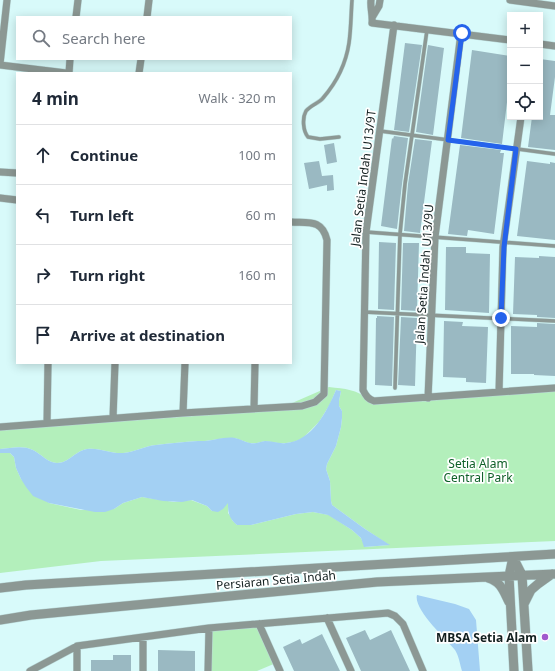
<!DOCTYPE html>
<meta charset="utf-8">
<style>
:root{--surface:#fff;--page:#f6f6f7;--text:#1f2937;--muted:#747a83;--line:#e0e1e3}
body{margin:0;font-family:"Noto Sans",sans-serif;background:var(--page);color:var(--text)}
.controls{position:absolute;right:12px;top:12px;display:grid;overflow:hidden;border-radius:0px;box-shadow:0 2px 10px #0003}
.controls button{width:36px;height:36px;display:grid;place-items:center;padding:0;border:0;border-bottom:1px solid var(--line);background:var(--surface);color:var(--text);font:20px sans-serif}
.stop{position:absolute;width:12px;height:12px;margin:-9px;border:3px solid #2563eb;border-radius:50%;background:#fff}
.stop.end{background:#2563eb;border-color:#fff;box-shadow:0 1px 4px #0008}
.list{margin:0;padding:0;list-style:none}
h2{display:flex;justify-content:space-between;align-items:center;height:52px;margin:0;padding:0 16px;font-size:17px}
h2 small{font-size:13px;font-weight:400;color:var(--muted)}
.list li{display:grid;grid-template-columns:26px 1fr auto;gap:12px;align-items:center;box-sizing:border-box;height:60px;padding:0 16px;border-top:1px solid var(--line)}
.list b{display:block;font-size:15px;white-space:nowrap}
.list em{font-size:13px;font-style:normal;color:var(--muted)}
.icon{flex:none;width:22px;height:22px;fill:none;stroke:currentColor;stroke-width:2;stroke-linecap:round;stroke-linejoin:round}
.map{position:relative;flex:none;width:555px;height:671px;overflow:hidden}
.search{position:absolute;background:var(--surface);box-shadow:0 2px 10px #0003;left:16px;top:16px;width:276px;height:44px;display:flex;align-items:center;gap:10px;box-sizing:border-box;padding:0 14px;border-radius:0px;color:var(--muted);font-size:15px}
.panel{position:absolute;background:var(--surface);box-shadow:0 2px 10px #0003;left:16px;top:72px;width:276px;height:292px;border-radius:0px}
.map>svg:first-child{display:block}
</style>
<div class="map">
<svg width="555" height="671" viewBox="0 0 555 671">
<rect width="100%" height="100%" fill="#d8fafa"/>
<path fill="#b3efbb" d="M329 387C345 389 357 389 368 400L555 389V541L101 561 0 573V453H10L14 457 16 468 21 479 49 503 81 510 114 509 123 503 142 497 174 502 191 500 207 506 212 511 229 502 228 513 231 517 232 520 237 525H251L296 514 313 512 329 515 352 530 361 538 365 547 389 545 365 529 332 505 331 501 330 481 326 469 327 464 336 446 341 427 342 418V411L339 406V401L341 391 336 390 330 404 319 422 302 439 293 442 286 443H278L265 441 257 443H249L235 438H226L205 441H198C184 442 170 443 156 445 145 446 135 452 123 453 111 454 99 447 87 449 75 451 69 463 57 463 48 463 41 454 33 450 23 445 11 448 0 449V430L276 410Z
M259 624 276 663 257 671H208L209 628Z"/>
<path fill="#a3d0f3" d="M336 390 341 391 339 401V406L342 411V418L341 427 336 446 327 464 326 469 330 481 331 501 332 505 365 529 390 545 364 547 361 538 352 530 328 515 313 512 296 514 251 525H237C229 518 228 513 228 503L223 509 218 512 212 511 207 506 192 500 182 502 163 501 142 497 123 503 114 509 105 512H95L49 503 33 496 26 487 21 479 16 468 14 457 10 453H0V449C11 448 23 445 33 450 41 454 48 463 57 463 69 463 75 451 87 449 99 447 111 454 123 453 135 452 145 446 156 445 170 443 184 442 198 441 211 442 224 436 235 438 240 439 245 442 250 443 255 444 260 442 265 441 272 441 279 444 286 443 312 441 327 411 336 390Z
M417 595 455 604 469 609 476 620 480 671H462C460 665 459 656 455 650 446 639 413 609 417 595Z"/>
<path fill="#9ab9c2" d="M405 43 422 45 409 132 394 130Z
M428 45 444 48 433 135 416 132Z
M472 50 510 56V77L502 144 461 138Z
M540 59 555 61V77L550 115H555V150L528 147 532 117H540Z
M394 136 408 138 402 184 397 229 381 226 392 138 393 139Z
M415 139 432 141 420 233 404 231 408 184Z
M334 143 337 162 327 164 324 145Z
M460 145 501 150 500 153H504L494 234 468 230 467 236 448 234Z
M319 161 322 176 333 175 334 190 327 191V185L309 189 304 163Z
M527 161 550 164V162L555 163V240L517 236Z
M379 242 396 243 394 310 378 309Z
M403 243H419L417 311 401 310Z
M446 247H466V253L490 254 489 313 445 310Z
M539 256 555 257V318L537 317V315L513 314 515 257 539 258Z
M377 316 394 317 392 386 375 385 376 318H377Z
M401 317 417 318 415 386 398 385Z
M444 321 463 322 462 326 488 327 486 383 466 382V378L443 377Z
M537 323 555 324V376L534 375V374H511V326L537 327Z
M365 630 370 640 391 630 410 671H361L346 638Z
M322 634 340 671H294L283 647 300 639 302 644Z
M158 650 195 651V671H158Z
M113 655H131V671H91V660H113Z"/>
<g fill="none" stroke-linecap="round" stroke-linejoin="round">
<g stroke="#b8d7d7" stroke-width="4.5">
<path id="service" d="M380 131 555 154
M339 137 320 139 308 137C303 131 302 118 306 111 311 105 319 103 323 98 336 83 346 63 349 43 351 29 351 14 352 0
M366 232 555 246
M364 312 555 321
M395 388 400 234 405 184 427 30"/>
</g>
<g stroke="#b8d7d7" stroke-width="8">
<path id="minor" d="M371 0C370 8 373 15 372 23L510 40
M510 0 555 6
M373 16 379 6 380 0
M76 17 78 0
M147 17 149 0
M394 25 366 232 363 390C366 396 368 399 374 401L555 388
M540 44 555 46
M0 64 7 0
M0 65 66 73
M69 73 70 59
M139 73 141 59
M0 172 17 173
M0 198 17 200
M499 392 503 247 521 117
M428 398 435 237 461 33
M254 408 255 363
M183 413 185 363
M113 418 115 363
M47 423 48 363
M0 427 183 413 302 406 315 402 324 394 327 240C322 219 309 223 291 222
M327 618 351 671
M259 624 280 671
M30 671 77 646 209 628 388 613 395 616 403 624 423 671
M77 671V646
M143 671V637
M208 671 209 628"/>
</g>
<g stroke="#b8d7d7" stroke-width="10">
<path id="tertiary" d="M513 557 522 575 528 671
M513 557 509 576 514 671
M488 578C501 582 503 590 509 602
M0 588 26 585 555 554
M524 604 531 590 538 584 552 574
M0 620 31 615 377 582 555 574"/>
</g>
<use href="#service" stroke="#8c9894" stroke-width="3.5"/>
<use href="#minor" stroke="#8c9894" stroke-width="7"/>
<use href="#tertiary" stroke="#8c9894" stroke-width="9"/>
</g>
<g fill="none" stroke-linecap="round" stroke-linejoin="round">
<path stroke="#2563eb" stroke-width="5" d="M462 33 448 140 516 149 504 247 501 318"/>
</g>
<circle fill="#a159cd" stroke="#fff" stroke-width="1.5" cx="545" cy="637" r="4"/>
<g text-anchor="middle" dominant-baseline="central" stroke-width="3.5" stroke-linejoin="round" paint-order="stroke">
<g font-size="12" fill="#121f1f" stroke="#fff">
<text transform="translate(363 178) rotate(-83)">Jalan Setia Indah U13/9T</text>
<text transform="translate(424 274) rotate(-86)">Jalan Setia Indah U13/9U</text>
<text transform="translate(276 580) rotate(-5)">Persiaran Setia Indah</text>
</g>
<g font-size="12" fill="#0f6029" stroke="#fff">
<text x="478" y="463">Setia Alam<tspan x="478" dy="14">Central Park</tspan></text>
</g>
<g font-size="12" font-weight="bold" fill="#121f1f" stroke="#fff" text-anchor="end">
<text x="537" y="637">MBSA Setia Alam</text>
</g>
</g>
</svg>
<div class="controls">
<button>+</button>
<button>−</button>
<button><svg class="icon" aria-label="locate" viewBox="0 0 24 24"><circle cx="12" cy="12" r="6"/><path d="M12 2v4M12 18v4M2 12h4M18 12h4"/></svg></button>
</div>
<div class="stop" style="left:462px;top:33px"></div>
<div class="stop end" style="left:501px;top:318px"></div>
<div class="search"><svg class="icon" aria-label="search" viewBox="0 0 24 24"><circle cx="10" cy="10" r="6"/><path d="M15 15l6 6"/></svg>Search here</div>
<section class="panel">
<h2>4 min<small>Walk · 320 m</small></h2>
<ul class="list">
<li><svg class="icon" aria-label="ahead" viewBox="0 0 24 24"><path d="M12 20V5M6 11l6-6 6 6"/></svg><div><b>Continue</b></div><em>100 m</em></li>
<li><svg class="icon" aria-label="left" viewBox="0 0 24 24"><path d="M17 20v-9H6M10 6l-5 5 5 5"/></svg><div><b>Turn left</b></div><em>60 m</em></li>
<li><svg class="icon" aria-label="right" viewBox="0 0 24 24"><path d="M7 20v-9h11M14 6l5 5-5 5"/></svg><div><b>Turn right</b></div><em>160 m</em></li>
<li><svg class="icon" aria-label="arrive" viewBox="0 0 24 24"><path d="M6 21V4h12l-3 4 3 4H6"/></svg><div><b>Arrive at destination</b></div></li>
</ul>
</section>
</div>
